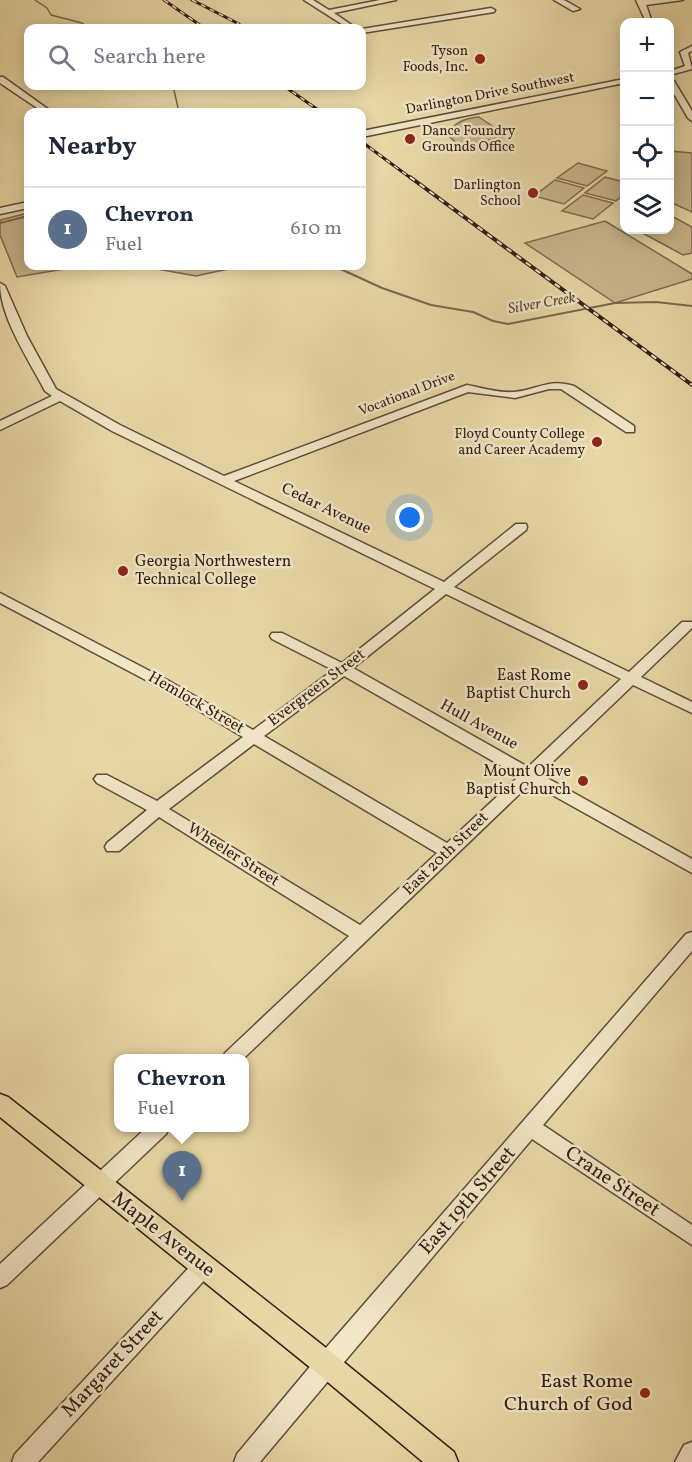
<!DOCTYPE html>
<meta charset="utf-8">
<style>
:root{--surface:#fff;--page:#f2f2f3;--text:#1f2937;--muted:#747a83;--line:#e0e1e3;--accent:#8f2418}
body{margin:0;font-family:Vollkorn,serif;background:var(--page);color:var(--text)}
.controls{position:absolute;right:18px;top:18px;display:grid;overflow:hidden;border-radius:12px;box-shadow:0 3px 15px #0003}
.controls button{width:54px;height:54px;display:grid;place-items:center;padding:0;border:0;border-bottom:2px solid var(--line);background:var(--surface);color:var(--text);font:30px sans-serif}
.you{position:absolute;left:410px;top:518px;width:21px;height:21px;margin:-15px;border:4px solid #fff;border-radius:50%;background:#1a73e8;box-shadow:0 0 0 9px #1a73e833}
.badge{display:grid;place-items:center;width:39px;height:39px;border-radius:50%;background:var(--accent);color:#fff;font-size:20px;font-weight:700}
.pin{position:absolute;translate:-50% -50px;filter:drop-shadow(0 2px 3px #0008)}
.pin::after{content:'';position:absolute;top:32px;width:21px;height:18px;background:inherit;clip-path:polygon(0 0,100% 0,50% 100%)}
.popup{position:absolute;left:114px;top:1054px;width:135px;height:78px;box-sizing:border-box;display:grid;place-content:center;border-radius:12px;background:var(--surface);filter:drop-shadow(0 2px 4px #0005);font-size:20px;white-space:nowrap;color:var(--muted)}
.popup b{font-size:22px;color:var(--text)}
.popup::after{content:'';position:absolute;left:50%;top:100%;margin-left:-12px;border:12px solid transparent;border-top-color:var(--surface)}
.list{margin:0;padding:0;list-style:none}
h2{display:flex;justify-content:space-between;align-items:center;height:78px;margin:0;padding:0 24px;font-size:26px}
h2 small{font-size:20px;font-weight:400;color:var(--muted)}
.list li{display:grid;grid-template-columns:39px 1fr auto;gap:18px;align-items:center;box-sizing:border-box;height:84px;padding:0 24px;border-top:2px solid var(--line)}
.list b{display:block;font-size:22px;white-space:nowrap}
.list p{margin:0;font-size:20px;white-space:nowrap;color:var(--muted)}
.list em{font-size:20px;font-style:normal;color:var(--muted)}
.icon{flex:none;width:33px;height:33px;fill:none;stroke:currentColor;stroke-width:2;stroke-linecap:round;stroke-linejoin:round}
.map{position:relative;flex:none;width:692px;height:1462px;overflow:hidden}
.search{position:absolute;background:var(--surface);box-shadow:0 3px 15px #0003;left:24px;top:24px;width:342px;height:66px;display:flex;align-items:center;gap:15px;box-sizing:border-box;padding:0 21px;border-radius:12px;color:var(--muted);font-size:22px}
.panel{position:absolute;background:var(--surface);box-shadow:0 3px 15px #0003;left:24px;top:108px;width:342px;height:162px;border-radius:12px}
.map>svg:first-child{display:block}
</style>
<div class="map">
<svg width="692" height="1462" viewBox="0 0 692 1462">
<rect width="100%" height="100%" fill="#e9d8a7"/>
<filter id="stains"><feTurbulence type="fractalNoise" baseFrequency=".00333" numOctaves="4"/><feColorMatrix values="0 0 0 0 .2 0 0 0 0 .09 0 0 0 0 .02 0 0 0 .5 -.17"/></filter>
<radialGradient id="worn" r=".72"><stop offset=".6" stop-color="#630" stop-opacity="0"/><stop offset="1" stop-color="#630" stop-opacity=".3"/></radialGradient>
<path fill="#cab88e" stroke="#7d6b51" stroke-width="1.5" d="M479 117 507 136 460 147 448 135C453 122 467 118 479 117Z
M670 151 692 153V212L670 202Z
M578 163 607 171 587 186 557 178Z
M605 177 624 182V194L616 201 585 193Z
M555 180 584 188 564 204 534 196Z
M583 195 613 203 593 219 562 211Z
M28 213V266H242L196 276 146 267 82 266 17 277 0 235V220Z
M670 215 692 227V253L683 255 637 230H670Z
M605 221 692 274V279L615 303 525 243Z"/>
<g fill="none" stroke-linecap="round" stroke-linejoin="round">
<path stroke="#79684e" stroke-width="1.5" d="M35 0 47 8 51 15 82 23 89 28H120
M173 86 179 112"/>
<path stroke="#79684e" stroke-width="2" d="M0 223 28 216
M334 266 382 288 431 305 473 312 493 321 508 324 615 303 656 302 692 306"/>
<g stroke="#5e4c39" stroke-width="3">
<path id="minor" d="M304 0H313L329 10 380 0H396L334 13 356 28H348Z
M554 0H564L580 9 573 11Z
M636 0H683L646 5 652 22H646Z
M491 8 495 10 494 12 362 33V29Z
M692 46V51L688 53 692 69 670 75V71L685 66 680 52Z
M0 77H3L52 112H43L0 83Z
M624 79V83L362 137V131Z
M670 79 674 81 692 111V121L688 118 670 87Z
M28 202V208L0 214V208Z
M0 283 5 286 27 336 56 389 120 425 224 476 467 385C482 388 498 393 514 392 538 390 548 378 574 386L634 426V432H626L561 389H549L515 398 468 392 234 481 444 582 516 524H526L527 527 526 530 454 587 629 672 682 622H692V628L641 677 692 702V713L633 685 540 774 692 859V873L531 783 244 1058H223L225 1053 349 936 159 817 119 851H107L105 847 107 843 147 810 97 783 94 779 97 775H107L157 801 243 737 159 687 0 603V593L169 681 253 730 333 670 272 639 270 636 272 633H282L342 663 435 589 112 431 60 401 0 430V421L52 396 45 391C29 360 0 318 0 283ZM446 594 621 679 528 767 353 668ZM344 676 519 776 447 843 264 736ZM254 744 437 853 360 925 169 809Z
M692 932V951L543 1125 692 1225V1245L532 1139 260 1462H234L237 1454 318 1357 686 934Z
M146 1128H169L166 1134 7 1285 0 1288V1264Z
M203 1257 210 1260 213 1267 210 1274 38 1462H12L15 1454 196 1260Z
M692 1442V1462H675L684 1445Z"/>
</g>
<g stroke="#301e14" stroke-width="3">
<path id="major" d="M0 1094 8 1097 335 1355 454 1452 458 1462H423L317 1373 0 1117Z"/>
</g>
<use href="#minor" fill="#f1e6c6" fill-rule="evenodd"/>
<use href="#major" fill="#e9d8a7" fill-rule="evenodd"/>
<g stroke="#301e14" stroke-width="3">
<path id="rail-far1" d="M164 0 204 28
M192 0 239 24
M284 86 321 112
M362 142 412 179"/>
</g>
<g stroke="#301e14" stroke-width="4">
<path id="rail" d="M410 177 692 385"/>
</g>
<use href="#rail-far1" stroke="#f1e6c6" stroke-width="1.5" stroke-dasharray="5" stroke-linecap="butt"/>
<use href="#rail" stroke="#f1e6c6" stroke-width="2" stroke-dasharray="6" stroke-linecap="butt"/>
</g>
<g fill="#8f2418" stroke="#f1e6c6" stroke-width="2">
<circle cx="480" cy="59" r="6"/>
<circle cx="410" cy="139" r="6"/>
<circle cx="533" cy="193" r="6"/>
<circle cx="597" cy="442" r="6"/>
<circle cx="123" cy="571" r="6"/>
<circle cx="583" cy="685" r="6"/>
<circle cx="583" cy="781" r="6"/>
<circle cx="645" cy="1393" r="6"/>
</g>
<g text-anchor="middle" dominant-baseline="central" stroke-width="5" stroke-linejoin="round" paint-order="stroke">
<g font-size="14" fill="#301e14" stroke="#f1e6c6" text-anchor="end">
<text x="468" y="51">Tyson<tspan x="468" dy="16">Foods, Inc.</tspan></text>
<text x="422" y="131" text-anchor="start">Dance Foundry<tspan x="422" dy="16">Grounds Office</tspan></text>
<text x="521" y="185">Darlington<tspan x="521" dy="16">School</tspan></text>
<text x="585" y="434">Floyd County College<tspan x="585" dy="16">and Career Academy</tspan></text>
</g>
<g font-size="14" fill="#301e14" stroke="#f1e6c6">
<text transform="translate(490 94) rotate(-11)">Darlington Drive Southwest</text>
<text transform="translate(407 394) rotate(-21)">Vocational Drive</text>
</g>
<g font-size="15" font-style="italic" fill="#5b4936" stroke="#f1e6c6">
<text transform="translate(542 304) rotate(-10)">Silver Creek</text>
</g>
<g font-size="16" fill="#301e14" stroke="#f1e6c6">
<text transform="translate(326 509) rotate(26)">Cedar Avenue</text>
<text transform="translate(317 688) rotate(-37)">Evergreen Street</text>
<text transform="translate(196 703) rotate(30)">Hemlock Street</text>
<text transform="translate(479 725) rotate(29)">Hull Avenue</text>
<text transform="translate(446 854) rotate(-44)">East 20th Street</text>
<text transform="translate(233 855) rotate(32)">Wheeler Street</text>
</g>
<g font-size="16" fill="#301e14" stroke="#f1e6c6" text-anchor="end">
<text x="135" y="562" text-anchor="start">Georgia Northwestern<tspan x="135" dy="18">Technical College</tspan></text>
<text x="571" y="676">East Rome<tspan x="571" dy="18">Baptist Church</tspan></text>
<text x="571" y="772">Mount Olive<tspan x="571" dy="18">Baptist Church</tspan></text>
</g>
<g font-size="20" fill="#301e14" stroke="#f1e6c6">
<text transform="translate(612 1182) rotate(34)">Crane Street</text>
<text transform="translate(468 1201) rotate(-49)">East 19th Street</text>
<text transform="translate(163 1235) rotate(38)">Maple Avenue</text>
<text transform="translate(113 1364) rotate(-47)">Margaret Street</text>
</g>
<g font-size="20" fill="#301e14" stroke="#f1e6c6" text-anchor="end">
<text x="633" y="1382">East Rome<tspan x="633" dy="23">Church of God</tspan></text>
</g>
</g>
<rect width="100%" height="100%" filter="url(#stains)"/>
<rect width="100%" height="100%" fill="url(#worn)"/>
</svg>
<div class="controls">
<button>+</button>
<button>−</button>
<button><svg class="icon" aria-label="locate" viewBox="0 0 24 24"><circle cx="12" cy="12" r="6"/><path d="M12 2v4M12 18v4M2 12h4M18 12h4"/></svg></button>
<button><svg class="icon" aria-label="layers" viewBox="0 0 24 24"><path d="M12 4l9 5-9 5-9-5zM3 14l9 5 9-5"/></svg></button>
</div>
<div class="you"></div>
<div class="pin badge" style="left:182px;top:1201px;background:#5c6f8a">1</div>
<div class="popup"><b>Chevron</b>Fuel</div>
<div class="search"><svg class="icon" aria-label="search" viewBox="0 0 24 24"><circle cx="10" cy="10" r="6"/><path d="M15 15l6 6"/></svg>Search here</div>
<section class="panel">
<h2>Nearby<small></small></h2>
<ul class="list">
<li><span class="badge" style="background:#5c6f8a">1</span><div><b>Chevron</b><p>Fuel</p></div><em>610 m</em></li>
</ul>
</section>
</div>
